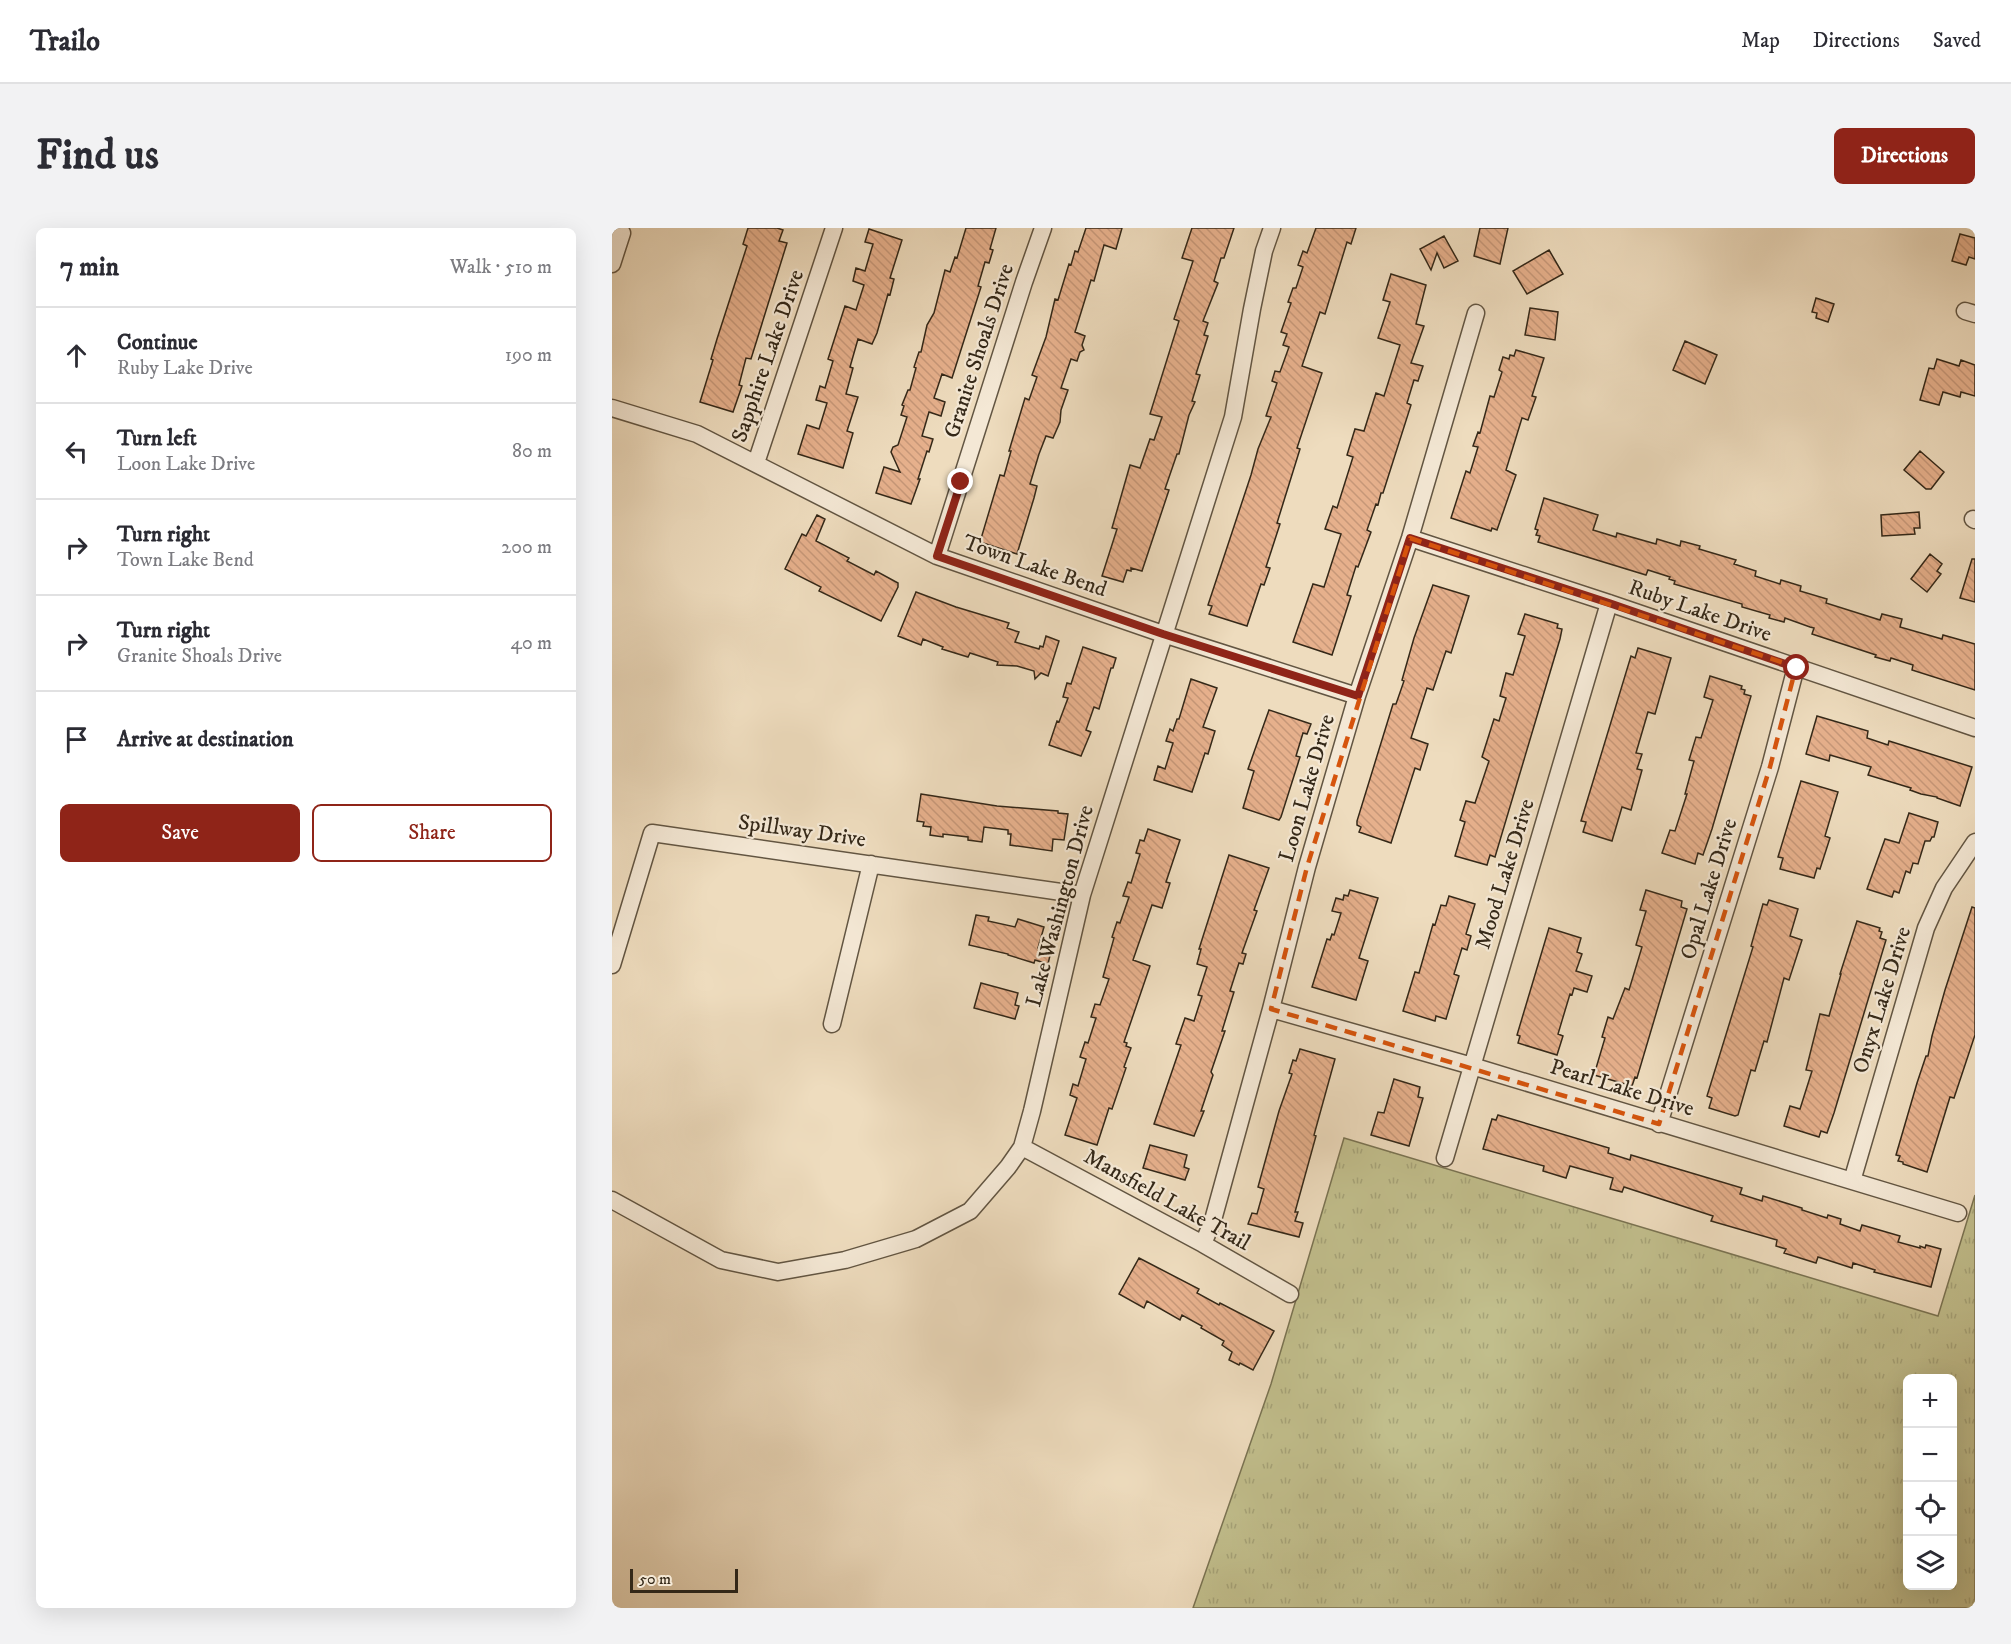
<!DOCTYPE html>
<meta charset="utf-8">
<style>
:root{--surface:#fff;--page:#f2f2f3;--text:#2b2b33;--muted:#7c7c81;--line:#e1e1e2;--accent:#8f2418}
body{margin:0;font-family:"IM FELL DW Pica",serif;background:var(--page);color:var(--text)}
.controls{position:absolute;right:18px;bottom:18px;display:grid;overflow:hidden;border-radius:9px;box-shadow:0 6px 24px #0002}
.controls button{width:54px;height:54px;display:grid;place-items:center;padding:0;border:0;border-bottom:2px solid var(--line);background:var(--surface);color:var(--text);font:30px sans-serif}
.scale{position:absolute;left:18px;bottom:15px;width:108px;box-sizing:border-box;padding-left:6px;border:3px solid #342818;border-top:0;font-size:16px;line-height:21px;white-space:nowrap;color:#342818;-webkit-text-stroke:4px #f4e8d5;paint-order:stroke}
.stop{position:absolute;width:18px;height:18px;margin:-14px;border:4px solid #8f2418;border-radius:50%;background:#fff}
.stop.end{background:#8f2418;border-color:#fff;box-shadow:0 2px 6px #0008}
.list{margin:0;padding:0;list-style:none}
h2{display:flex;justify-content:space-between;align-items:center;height:78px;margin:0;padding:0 24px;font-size:26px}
h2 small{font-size:20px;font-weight:400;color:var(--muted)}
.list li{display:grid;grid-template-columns:39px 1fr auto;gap:18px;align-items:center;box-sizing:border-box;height:96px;padding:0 24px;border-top:2px solid var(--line)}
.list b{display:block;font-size:22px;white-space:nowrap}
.list p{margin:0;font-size:20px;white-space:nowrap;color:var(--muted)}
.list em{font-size:20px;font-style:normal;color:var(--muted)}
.actions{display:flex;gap:12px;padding:18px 24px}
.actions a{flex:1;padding:14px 0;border:2px solid var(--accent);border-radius:9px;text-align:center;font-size:21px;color:var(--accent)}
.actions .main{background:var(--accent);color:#fff}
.icon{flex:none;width:33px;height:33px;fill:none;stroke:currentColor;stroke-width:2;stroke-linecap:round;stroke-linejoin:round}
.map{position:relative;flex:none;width:1363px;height:1380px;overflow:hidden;border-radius:9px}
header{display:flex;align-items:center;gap:36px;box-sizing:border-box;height:84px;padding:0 30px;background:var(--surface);border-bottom:2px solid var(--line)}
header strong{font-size:28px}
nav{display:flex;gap:33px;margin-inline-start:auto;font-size:21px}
.intro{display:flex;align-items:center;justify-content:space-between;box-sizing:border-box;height:144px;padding:0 36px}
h1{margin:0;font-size:42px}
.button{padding:15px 27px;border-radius:9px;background:var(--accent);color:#fff;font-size:21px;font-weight:700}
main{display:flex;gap:36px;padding:0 36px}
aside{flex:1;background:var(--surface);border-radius:9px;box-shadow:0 6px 24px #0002}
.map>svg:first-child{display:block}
</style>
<header>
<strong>Trailo</strong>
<nav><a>Map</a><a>Directions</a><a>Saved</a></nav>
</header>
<div class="intro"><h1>Find us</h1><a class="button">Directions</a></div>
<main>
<aside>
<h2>7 min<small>Walk · 510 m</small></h2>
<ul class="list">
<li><svg class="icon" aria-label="ahead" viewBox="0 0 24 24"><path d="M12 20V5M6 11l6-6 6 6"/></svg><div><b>Continue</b><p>Ruby Lake Drive</p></div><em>190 m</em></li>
<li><svg class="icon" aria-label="left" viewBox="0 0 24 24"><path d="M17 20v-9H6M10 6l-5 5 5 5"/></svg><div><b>Turn left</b><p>Loon Lake Drive</p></div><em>80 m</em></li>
<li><svg class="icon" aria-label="right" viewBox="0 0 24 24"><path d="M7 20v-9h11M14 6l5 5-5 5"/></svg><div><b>Turn right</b><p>Town Lake Bend</p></div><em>200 m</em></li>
<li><svg class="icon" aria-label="right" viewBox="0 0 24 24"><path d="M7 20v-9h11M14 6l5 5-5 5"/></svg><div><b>Turn right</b><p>Granite Shoals Drive</p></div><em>40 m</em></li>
<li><svg class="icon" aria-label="arrive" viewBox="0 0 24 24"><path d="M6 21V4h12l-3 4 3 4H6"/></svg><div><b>Arrive at destination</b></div></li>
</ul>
<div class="actions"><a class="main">Save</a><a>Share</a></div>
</aside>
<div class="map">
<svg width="1363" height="1380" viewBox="0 0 1363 1380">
<defs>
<pattern id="grass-tufts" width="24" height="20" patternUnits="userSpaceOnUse" patternTransform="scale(1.5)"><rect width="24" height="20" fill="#c1be8c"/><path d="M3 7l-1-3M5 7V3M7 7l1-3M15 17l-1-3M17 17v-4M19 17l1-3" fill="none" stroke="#a6a378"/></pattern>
<pattern id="building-back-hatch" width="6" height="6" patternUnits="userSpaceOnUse" patternTransform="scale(1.5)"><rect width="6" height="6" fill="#e6b08c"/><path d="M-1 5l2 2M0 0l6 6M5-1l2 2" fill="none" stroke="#c69778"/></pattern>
</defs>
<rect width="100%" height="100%" fill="#eedcbe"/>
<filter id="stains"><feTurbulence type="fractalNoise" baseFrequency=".00333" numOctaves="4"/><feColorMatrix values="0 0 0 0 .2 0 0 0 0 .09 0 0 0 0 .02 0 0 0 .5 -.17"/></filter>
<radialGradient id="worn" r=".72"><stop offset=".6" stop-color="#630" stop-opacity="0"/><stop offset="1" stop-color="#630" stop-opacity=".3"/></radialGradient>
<path fill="url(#grass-tufts)" stroke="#7a7352" stroke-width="1.5" fill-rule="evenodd" d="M732 910 1326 1088 1363 967V1380H581L659 1156ZM1296 1150H1340V1358H1296Z"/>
<path fill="url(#building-back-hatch)" stroke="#342818" stroke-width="1.5" d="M136 0H165L171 2 167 13 175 15 139 131 134 130 127 157 130 158 121 184 88 174 101 132 99 131 105 111 135 18 131 16Z
M354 0H384L378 21 381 22 377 35 373 34 366 58 369 59 340 150 330 146 322 170 333 174 329 188 317 184 310 208 321 211 317 224 315 223 306 251H308L299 276 264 265 272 239 288 244 279 224 281 219 286 217 295 189 289 187 292 178 290 177 296 162H298L304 140 302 139 307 124H309L315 97 322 85 333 42 338 44 343 29 345 30Z
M474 0H510L504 21 492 17 482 53 479 52 463 104 473 108 470 117 472 122 468 124 465 133 459 131 449 160 456 162 449 182 448 194 441 210 434 208 427 226 418 256 425 258 422 270 405 326 368 314 388 247 392 248 399 223H397L413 170 417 172 425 149 420 147 434 109 443 71 446 72 457 36 459 37 463 23 466 24Z
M580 0H622L612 30H609L602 53 606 55 591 93 596 95 592 107 596 108 584 146 588 147 580 173 583 174 577 187 567 226H565L553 261 557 262 530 343 519 340V343L515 342 511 354 490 348 505 301 500 300 518 237 528 240 538 211 542 212 550 189 538 186 567 93 562 91 581 33 570 30Z
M704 0H744L739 16 735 14 713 86 708 84 690 138 710 145 685 220 688 221 665 295 668 296 654 339 658 340 652 357 649 356 635 398 597 386 600 378 596 377 639 247 646 221 659 189 654 188 665 155 660 153 663 143 668 144 677 119 671 117 675 106 669 104 679 75 676 74 681 60H684L691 39 686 37 691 23 695 25Z
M868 0H896L888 36 862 28Z
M257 1 290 12 278 50 282 51 278 67 276 66 265 105 260 116 246 111 238 139 241 140 234 166 246 169 235 203 241 205 231 240 186 226 195 197 207 201 215 175 204 172 208 158 213 160 221 133 216 131 233 78 244 82 252 57 241 53 244 40 253 43 261 16 253 14Z
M1348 6 1363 10V31L1357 29 1354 37 1340 33Z
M832 8 846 33 832 40 825 25 819 42 808 21Z
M937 22 951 46 915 66 901 43Z
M779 46 814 57 804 96 812 98 799 135 811 138 806 153 802 152 795 175 799 177 771 265H769L766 277 764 276 755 302 759 304 746 339 744 338 735 367 739 368 720 427 681 414 701 356 712 359 729 306 713 301 721 278 725 280 741 229 735 227 743 201 752 203 764 165 772 168 788 117 766 110 778 74 771 72Z
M1204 70 1222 76 1216 94 1204 90 1205 85 1200 84Z
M918 80 946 84 943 112 913 107Z
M1073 113 1105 127 1093 156 1061 142Z
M904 122 932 130 920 168 924 169 916 192 910 190 894 242 904 247 885 302 880 300 879 303 839 290 854 243 858 245 866 219 861 218 866 204 868 205 878 168 882 169 890 144 887 142 891 129 897 131 898 127 902 128Z
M1325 131 1347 138 1349 132 1363 137V168L1349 164 1348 169 1331 164 1327 177 1308 172 1317 140 1322 141Z
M1308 223 1332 244 1319 261H1314L1292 242Z
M932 270 986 287 981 302 1004 309 1005 305 1044 316 1045 311 1068 318 1069 313 1088 318 1087 321 1124 332 1122 336 1144 343 1143 348 1168 356 1169 352 1189 358 1188 363 1215 371 1214 375 1268 392 1270 386 1290 391 1288 399 1330 411 1331 407 1363 416V462L1300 442 1301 437 1279 430 1278 433 1263 429 1264 427 1200 406 1202 400 1198 399 1173 390 1172 394 1157 390 1158 387 1130 379V376L1062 356 1063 353 1057 351 1058 349 1036 342 1034 347 926 314 928 308 924 307 926 302 923 301Z
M1307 284 1308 300H1302L1303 306 1270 308 1269 287Z
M205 287 213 291 204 313 237 330 235 333 262 347 264 343 286 355V359L269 393 207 363 209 359 173 341 190 306 194 308Z
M1318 326 1330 336 1325 343 1329 346 1315 364 1299 351Z
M1360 331H1363V374L1348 370Z
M821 357 857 368 839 425 834 423 821 462 815 460 799 510 816 516 808 542 803 540 779 615 747 604 749 599 745 597V593L781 476H784L792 453 790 452 802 410Z
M304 364 344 379 397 395 395 400 407 404 403 414 427 421 428 418 431 419 434 408 447 413 436 448 429 445 423 451 422 443 405 438 385 437 386 434 358 425 356 429 330 421 331 419 311 411 309 417 286 408Z
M913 386 946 396 945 400 950 401 948 411 883 629 878 627 875 637 843 628 853 594 848 592 854 573 863 575 877 533 870 529 882 491 887 493 894 470 888 468 894 445 901 447 913 408 906 406Z
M471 419 504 430 501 440H499L487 481 482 479 474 502 479 504 469 528 437 517 445 493 447 494 456 470 451 469 455 455 459 456Z
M1026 420 1059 430 1043 486 1036 484 1024 525 1030 526 1025 541 1030 542 1019 582 1010 579 1000 613 971 604 974 594 969 593 1019 428 1023 430Z
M1098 448 1130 458 1129 461 1133 462 1132 466 1139 468 1100 601 1091 627 1086 625 1083 636 1050 625 1058 602 1063 603 1075 566H1073L1082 533 1077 532 1084 509 1089 510 1101 472 1092 469Z
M579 451 605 460 591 499 603 503 596 526 593 525 580 564 542 552 546 538 553 541 561 515 554 513 558 501 561 503 565 491H567Z
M657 482 699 496 695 506 691 505 684 528 688 529 669 589 667 592 631 580 642 543 636 541Z
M1205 488 1256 503 1255 510 1276 517 1277 513 1360 539 1348 578 1325 570V569L1309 566 1298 562 1299 560 1256 547 1259 539 1218 527 1217 533 1194 526Z
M1189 553 1226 564 1213 608 1218 610 1208 641 1205 640 1202 650 1168 641 1171 630 1166 629Z
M309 566 385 578 446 583V585L456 586 452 612 441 611 440 623 398 617 399 606H396V602L372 599 370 614 356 612V609L331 606V609L318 607 319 599 311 598 312 594 305 593Z
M1297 585 1326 594 1322 609H1320L1318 613H1313L1306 636 1301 635 1298 645 1294 643 1287 665 1282 663 1280 669 1255 661 1273 611 1287 615Z
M536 601 568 612 554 654 558 655 550 680 540 677 521 732 538 738 512 814 515 815 514 818 519 820 512 839 514 840 500 881 497 880 485 917 453 907 465 870 458 867 461 856 466 858 474 831 468 829 473 814 476 815 484 790 479 789 483 776 488 777 497 751 491 749 502 710 500 709 505 694 508 695 517 669 511 668 516 654 519 655 528 626 524 625 528 612 532 613Z
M617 627 657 640 642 682 645 683 630 725 634 726 631 736 627 735 618 763 622 764 610 803H613L599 844 601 847 589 883H592L582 908 542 896 569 817 564 816 573 790 582 793 590 768 586 767 595 739 585 736 589 721H587Z
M738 662 766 670 747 730 756 733 744 772 700 759 715 711 718 712 720 706 722 707 729 685 720 683 724 670 731 672 732 667 736 668Z
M1034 662 1070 673 1069 679 1075 681 1025 850 1023 849 1020 858 982 847 993 810 990 809 996 789 1001 791 1013 760 1017 762 1030 719 1024 717 1034 683 1028 682Z
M837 668 863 676 854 706 859 708 855 722 850 720 842 746 847 748 834 791 824 788 823 793 791 783 803 744 807 745 821 696 823 697 829 677 834 678Z
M1157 672 1186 681 1178 708 1190 712 1177 752 1172 750 1155 814 1152 813 1143 843 1139 842 1126 887 1123 888 1097 880 1100 870 1095 868 1141 719 1139 718 1151 676 1155 677Z
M1360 679 1363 680V807L1342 870 1338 869 1315 944 1291 936V934L1286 933 1288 928 1284 927 1305 855 1314 828H1316L1320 808 1333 762Z
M364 687 377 689 376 693 403 699 406 691 432 699 426 720 439 723 436 736 423 732 422 735 396 727V726L357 717Z
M1245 693 1268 700 1267 703 1270 704 1268 710 1274 712 1222 885 1215 905 1209 903 1207 909 1172 898 1178 878 1188 881 1200 843 1194 842 1208 786 1217 788 1229 746H1228Z
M937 700 969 710 965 724 970 726 964 743 980 748 975 764 962 760 960 767 958 766 946 806 951 808 945 827 906 815 908 808 905 807Z
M369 755 406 765 403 777 407 778 403 791 362 780Z
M688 821 723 831 702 907 704 908 683 984H686L683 993 691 995 687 1009 636 996 640 985 645 986 652 961 646 959 667 883 680 846 677 845 681 832 684 833Z
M782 851 808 859 806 869 811 870 797 918 759 907 766 884 772 885Z
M886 887 997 920 996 925 1018 932 1019 927 1130 960 1128 966 1150 973 1151 968 1190 980V982L1215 990 1216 987 1229 991 1228 996 1248 1003 1250 997 1288 1008 1286 1014 1308 1020V1018L1313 1020 1314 1017 1329 1021 1319 1059 1262 1044 1263 1042 1241 1035 1240 1040 1206 1029 1204 1035 1172 1025 1174 1021 1164 1018 1165 1012 1099 993 1101 988 1012 959 1010 964 998 961 1001 950 958 938 954 950 931 943 932 938 871 921 880 891 884 892Z
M538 917 575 927 572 939 577 941 573 952 531 940Z
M527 1030 587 1061 585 1065 607 1077 608 1075 662 1103 641 1142 628 1135 627 1137 617 1132 620 1124 610 1117 612 1113 589 1100 590 1098 570 1087 568 1092 535 1073 532 1080 507 1066Z"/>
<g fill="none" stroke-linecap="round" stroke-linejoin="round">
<g stroke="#625542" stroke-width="19">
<path id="street" d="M0 2 10 5 0 36
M1353 83 1363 86
M0 180 85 206 325 328 551 406 745 468
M144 235 222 0
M1361 291 1363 292
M798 310 997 375 1363 500
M325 328 412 54 431 0
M0 737 40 605 470 667
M659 781 860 838 1346 985
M220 796 259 636
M1047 896 1158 539 1184 439
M410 919 591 1016 678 1066
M833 930 997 375
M1240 953 1314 700 1332 660 1363 614
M0 972 109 1032 166 1044 233 1032 304 1011 358 983 396 939 410 919 420 883 470 667 621 189 640 81 652 23 660 0
M591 1016 601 992 659 781 695 639 745 468 798 310 864 85"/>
</g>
<use href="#street" stroke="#f4e8d5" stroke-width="16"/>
</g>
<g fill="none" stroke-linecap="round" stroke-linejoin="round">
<path stroke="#8f2418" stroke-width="8" d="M349 254 325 328 551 406 746 468 798 310 997 375 1185 440"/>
</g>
<path fill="none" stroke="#d6540d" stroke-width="4.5" stroke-dasharray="12 8" stroke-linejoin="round" d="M798 310 1184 439 1158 539 1047 896 659 781 695 639Z"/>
<g text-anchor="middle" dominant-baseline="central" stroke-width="4.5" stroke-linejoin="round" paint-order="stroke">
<g font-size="22" fill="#342818" stroke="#f4e8d5">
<text transform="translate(367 123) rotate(-72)">Granite Shoals Drive</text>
<text transform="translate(156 128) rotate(-71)">Sapphire Lake Drive</text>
<text transform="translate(423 338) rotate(19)">Town Lake Bend</text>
<text transform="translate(1088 383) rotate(19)">Ruby Lake Drive</text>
<text transform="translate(695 560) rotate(-74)">Loon Lake Drive</text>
<text transform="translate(190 603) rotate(8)">Spillway Drive</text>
<text transform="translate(893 646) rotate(-73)">Mood Lake Drive</text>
<text transform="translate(1097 661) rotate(-73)">Opal Lake Drive</text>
<text transform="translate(448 678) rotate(-75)">Lake Washington Drive</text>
<text transform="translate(1270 772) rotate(-73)">Onyx Lake Drive</text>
<text transform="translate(1010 860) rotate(17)">Pearl Lake Drive</text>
<text transform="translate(555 972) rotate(29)">Mansfield Lake Trail</text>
</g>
</g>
<rect width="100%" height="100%" filter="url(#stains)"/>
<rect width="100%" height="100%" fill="url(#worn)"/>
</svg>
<div class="controls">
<button>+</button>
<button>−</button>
<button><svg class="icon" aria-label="locate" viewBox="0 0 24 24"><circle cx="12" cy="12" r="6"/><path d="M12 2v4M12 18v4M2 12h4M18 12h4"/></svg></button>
<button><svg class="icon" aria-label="layers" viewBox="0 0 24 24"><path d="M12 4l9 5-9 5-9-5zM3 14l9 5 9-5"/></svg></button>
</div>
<div class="scale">50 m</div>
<div class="stop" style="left:1185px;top:440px"></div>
<div class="stop end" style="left:349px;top:254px"></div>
</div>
</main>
